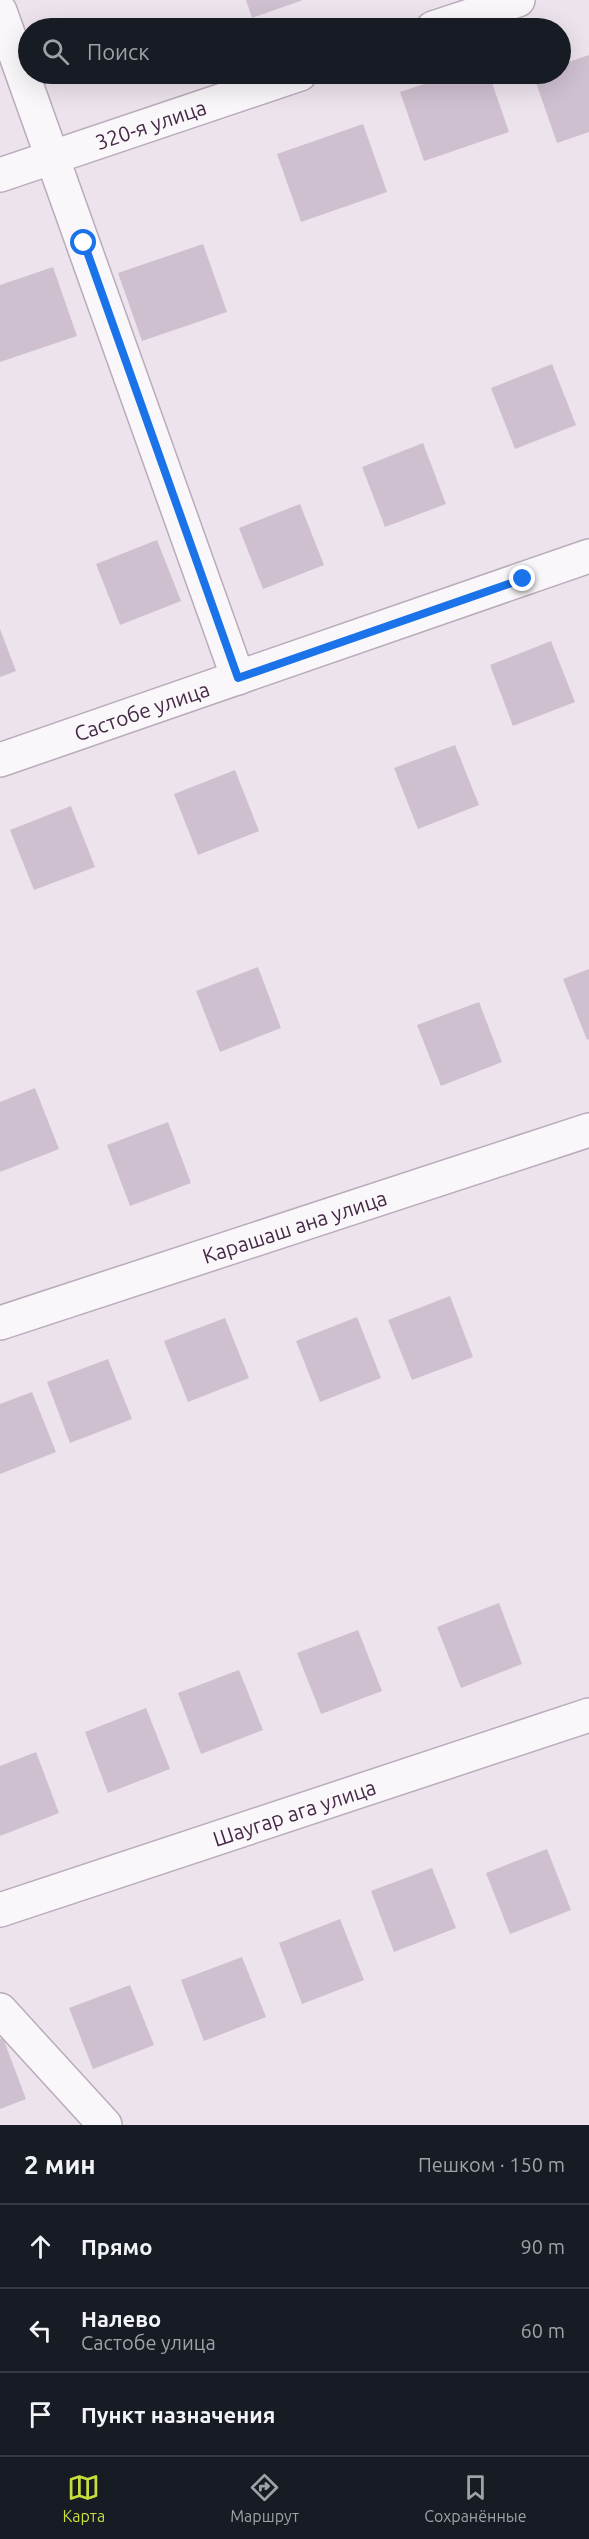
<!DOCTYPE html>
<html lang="ru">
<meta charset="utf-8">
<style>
:root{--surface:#171b24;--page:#242831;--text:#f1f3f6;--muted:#9ea1a6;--line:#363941;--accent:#c8de3c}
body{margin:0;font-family:Ubuntu,sans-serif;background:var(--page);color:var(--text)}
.stop{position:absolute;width:18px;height:18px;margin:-14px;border:4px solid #1a73e8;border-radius:50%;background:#fff}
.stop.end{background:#1a73e8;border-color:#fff;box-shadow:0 2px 6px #0008}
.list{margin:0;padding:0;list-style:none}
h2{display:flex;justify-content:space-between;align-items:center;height:78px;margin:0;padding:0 24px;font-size:26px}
h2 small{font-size:20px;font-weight:400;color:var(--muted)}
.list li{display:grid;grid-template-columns:39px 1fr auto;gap:18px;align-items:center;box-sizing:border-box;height:84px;padding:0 24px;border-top:2px solid var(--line)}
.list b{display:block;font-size:22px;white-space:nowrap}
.list p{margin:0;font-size:20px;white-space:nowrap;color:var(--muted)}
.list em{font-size:20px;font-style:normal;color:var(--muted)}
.icon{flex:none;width:33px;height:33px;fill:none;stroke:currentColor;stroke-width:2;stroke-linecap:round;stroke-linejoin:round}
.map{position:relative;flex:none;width:589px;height:2125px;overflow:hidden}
.search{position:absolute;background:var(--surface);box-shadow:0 6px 24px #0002;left:18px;right:18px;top:18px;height:66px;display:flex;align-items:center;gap:15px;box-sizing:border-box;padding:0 21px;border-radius:33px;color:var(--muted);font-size:22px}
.sheet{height:330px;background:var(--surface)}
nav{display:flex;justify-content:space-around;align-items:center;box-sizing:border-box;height:84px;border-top:2px solid var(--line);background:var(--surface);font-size:16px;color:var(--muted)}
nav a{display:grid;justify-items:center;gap:3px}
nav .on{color:var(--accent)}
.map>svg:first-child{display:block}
</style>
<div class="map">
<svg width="589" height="2125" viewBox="0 0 589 2125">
<rect width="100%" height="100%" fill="#ece3ed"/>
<path fill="#cfc0d0" d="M246 0H303L252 18Z
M589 55V132L557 143 533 74H560V65Z
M455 74H489L509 132 424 161 400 92Z
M363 124 387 192 301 222 277 154Z
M203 244 227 312 142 341 118 273Z
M53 267 77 336 0 362V285Z
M552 364 576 425 515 449 491 388Z
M423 443 446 504 385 527 362 467Z
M300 504 324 565 263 589 239 528Z
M157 540 181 601 120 625 96 564Z
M0 629 16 671 0 677Z
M551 641 575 702 513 726 490 665Z
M455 745 479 805 418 829 394 768Z
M235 770 259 831 198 855 174 794Z
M71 806 95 867 34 890 10 830Z
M258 967 281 1028 220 1052 196 991Z
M589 969V1039L587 1040 563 979Z
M479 1002 502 1062 441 1086 417 1025Z
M35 1088 59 1149 0 1172V1102Z
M168 1122 191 1183 130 1206 107 1145Z
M450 1296 473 1357 412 1380 388 1320Z
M357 1317 381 1378 320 1402 296 1341Z
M225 1318 249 1378 188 1402 164 1341Z
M108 1359 132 1419 70 1443 47 1382Z
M32 1392 56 1452 0 1474V1404Z
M499 1603 522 1664 461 1688 437 1627Z
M358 1630 382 1691 321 1714 297 1653Z
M239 1670 263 1730 201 1754 178 1693Z
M146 1708 170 1769 108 1793 85 1732Z
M36 1752 59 1813 0 1836V1766Z
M547 1849 571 1910 510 1934 486 1873Z
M432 1868 456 1928 394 1952 371 1891Z
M340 1919 364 1980 302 2004 279 1943Z
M242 1957 266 2017 204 2041 181 1980Z
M130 1985 154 2045 93 2069 69 2008Z
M3 2038 26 2099 0 2109V2039Z"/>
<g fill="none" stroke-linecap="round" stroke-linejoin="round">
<g stroke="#baabbb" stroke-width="36">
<g id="minor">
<path d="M0 11 238 678"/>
<path d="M433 28 518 0"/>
<path id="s1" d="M0 175 300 74"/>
<path id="s2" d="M0 760 589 556"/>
<path id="s3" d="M0 1323 589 1130"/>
<path id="s4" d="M0 1910 589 1715"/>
<path d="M0 2010 105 2125"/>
</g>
</g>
<use href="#minor" stroke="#faf7fa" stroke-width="33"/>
</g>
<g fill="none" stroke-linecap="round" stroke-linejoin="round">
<path stroke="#1a73e8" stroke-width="8" d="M84 243 238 678 523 579"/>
</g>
<g text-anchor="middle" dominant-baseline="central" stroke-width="4.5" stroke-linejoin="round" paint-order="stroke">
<g font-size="21" fill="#452947" stroke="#f9f3f9">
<text stroke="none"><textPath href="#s1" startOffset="159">320-я улица</textPath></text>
<text stroke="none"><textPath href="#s2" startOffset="150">Састобе улица</textPath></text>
<text stroke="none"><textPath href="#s3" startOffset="310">Карашаш ана улица</textPath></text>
<text stroke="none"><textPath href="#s4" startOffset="310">Шаугар ага улица</textPath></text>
</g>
</g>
</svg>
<div class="stop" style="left:84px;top:243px"></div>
<div class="stop end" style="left:523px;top:579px"></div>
<div class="search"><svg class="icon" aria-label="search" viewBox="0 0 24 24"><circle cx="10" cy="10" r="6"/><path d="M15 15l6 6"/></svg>Поиск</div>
</div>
<section class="sheet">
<h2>2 мин<small>Пешком · 150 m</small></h2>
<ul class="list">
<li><svg class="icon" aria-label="ahead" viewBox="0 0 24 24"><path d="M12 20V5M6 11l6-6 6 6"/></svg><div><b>Прямо</b></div><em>90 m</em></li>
<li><svg class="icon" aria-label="left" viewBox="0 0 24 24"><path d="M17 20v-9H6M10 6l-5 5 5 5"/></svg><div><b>Налево</b><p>Састобе улица</p></div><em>60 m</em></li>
<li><svg class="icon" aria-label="arrive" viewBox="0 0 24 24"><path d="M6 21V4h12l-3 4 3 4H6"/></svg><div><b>Пункт назначения</b></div></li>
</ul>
</section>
<nav>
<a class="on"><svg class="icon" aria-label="map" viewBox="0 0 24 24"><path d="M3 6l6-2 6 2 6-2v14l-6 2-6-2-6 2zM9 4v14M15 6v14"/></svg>Карта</a>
<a><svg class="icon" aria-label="directions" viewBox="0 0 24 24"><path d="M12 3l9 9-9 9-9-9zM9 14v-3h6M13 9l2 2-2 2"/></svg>Маршрут</a>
<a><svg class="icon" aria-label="saved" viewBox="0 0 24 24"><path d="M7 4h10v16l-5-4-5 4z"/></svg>Сохранённые</a>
</nav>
